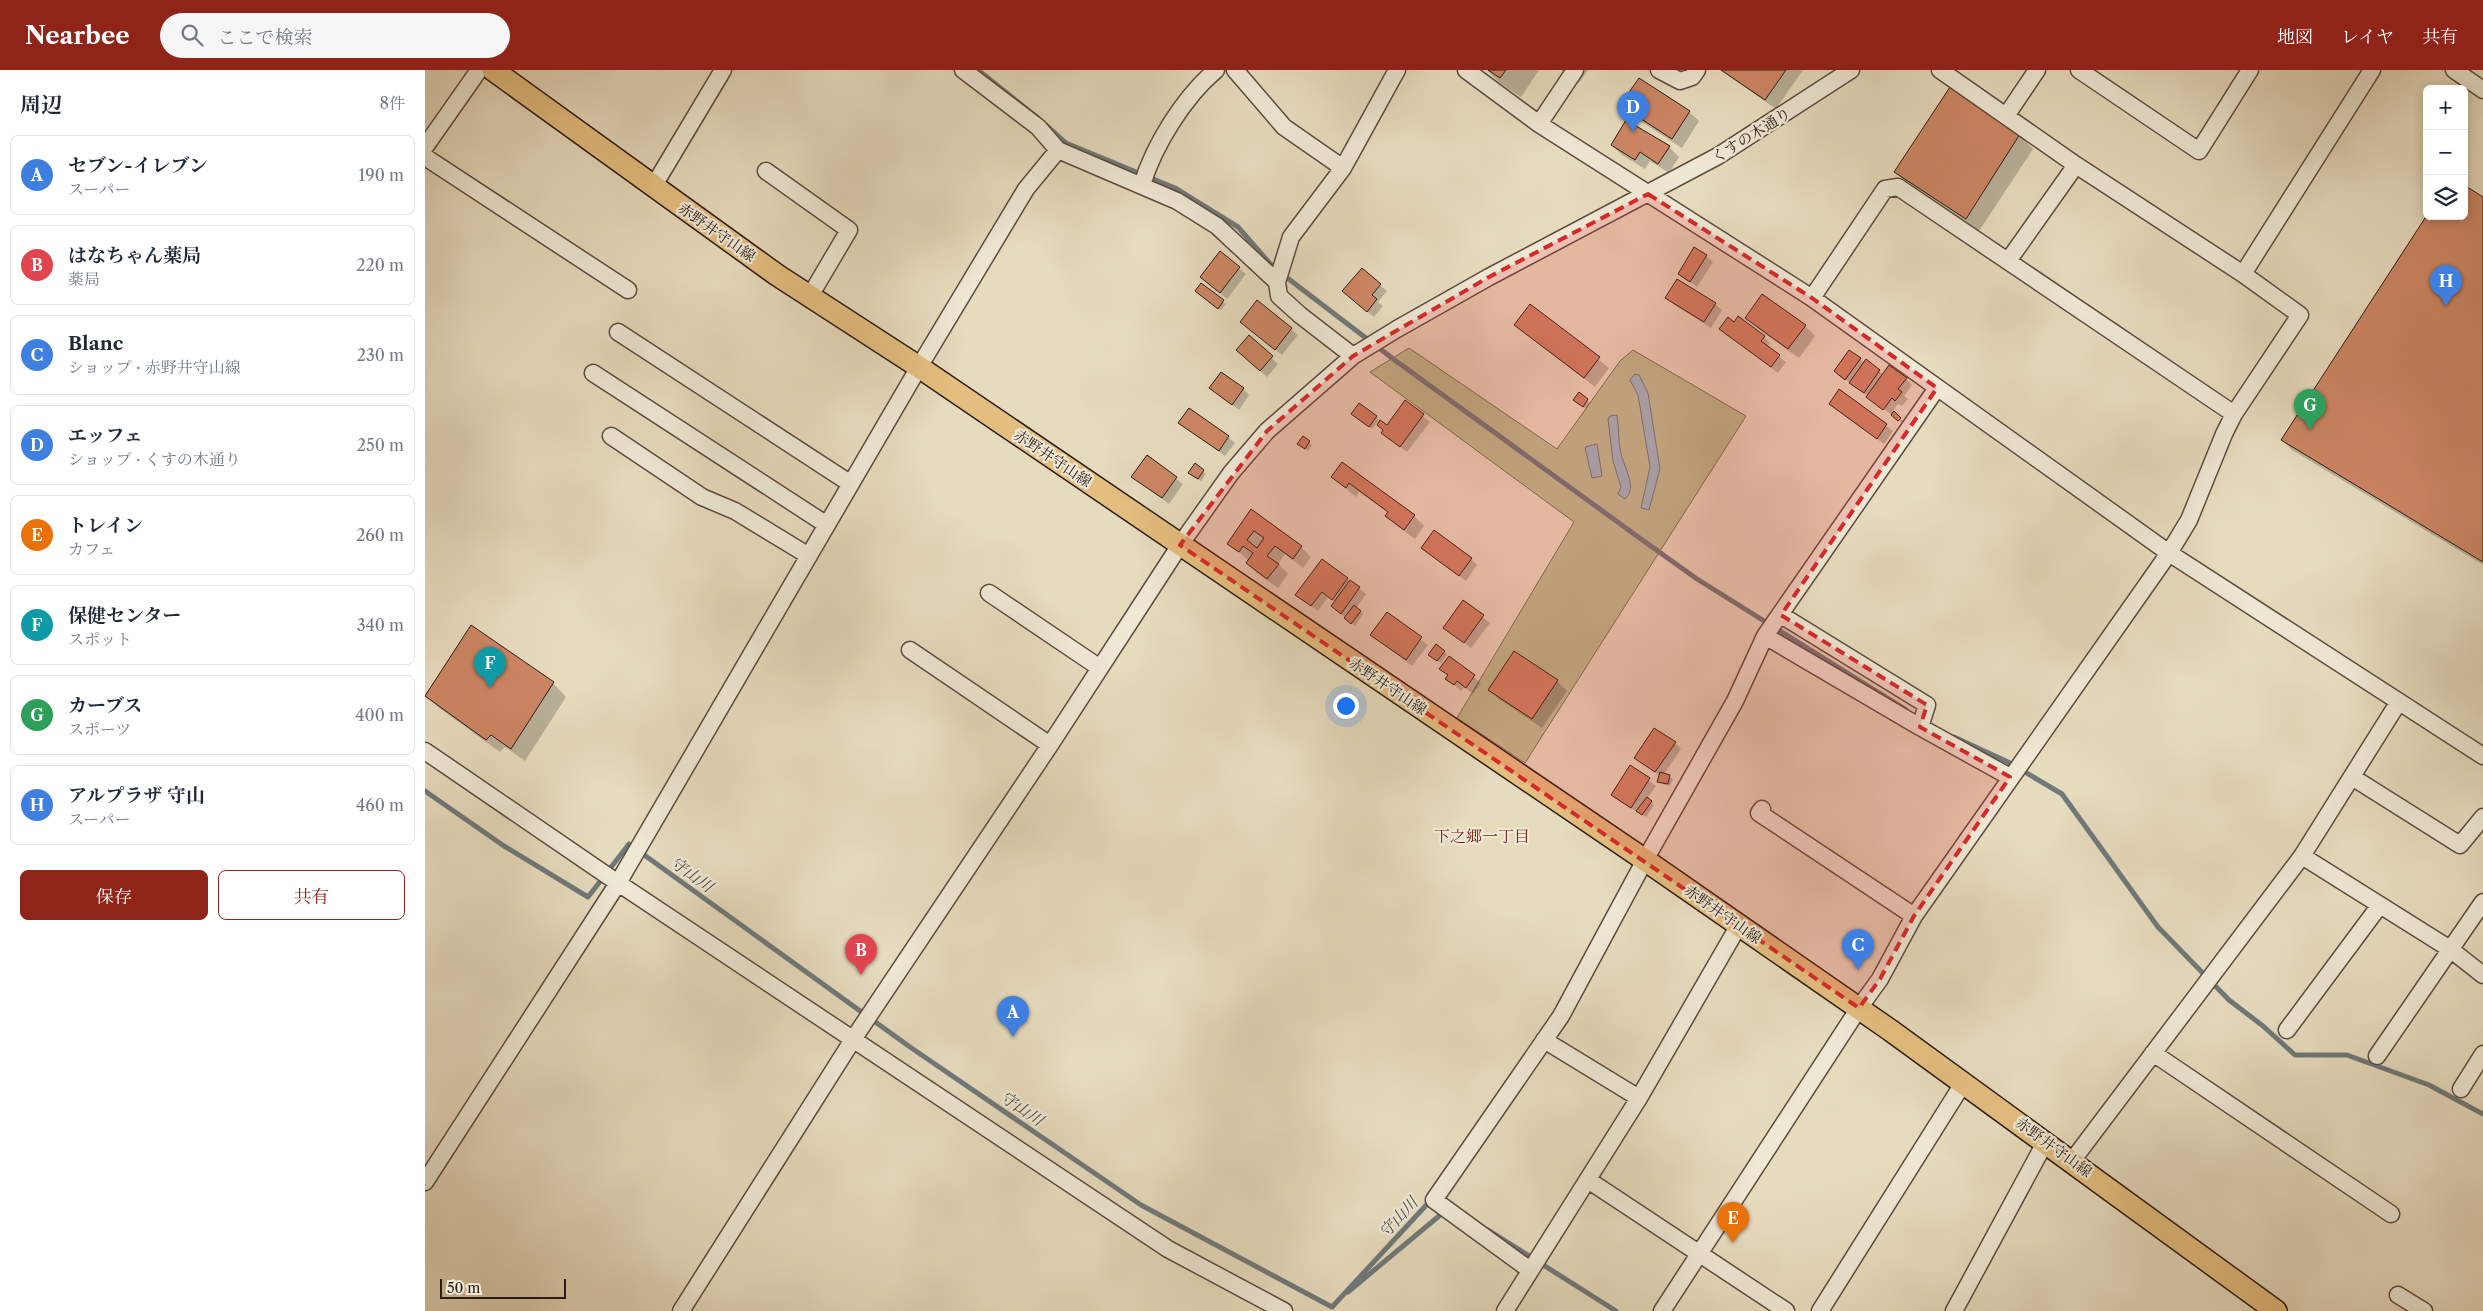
<!DOCTYPE html>
<html lang="ja">
<meta charset="utf-8">
<style>
:root{--surface:#fff;--page:#f6f6f7;--text:#1f2937;--muted:#747a83;--line:#e0e1e3;--accent:#8f2418}
body{margin:0;font-family:"Libre Caslon Text","Noto Serif JP",serif;background:var(--page);color:var(--text)}
.controls{position:absolute;right:15px;top:15px;display:grid;overflow:hidden;border-radius:8px;box-shadow:0 2px 12px #0003}
.controls button{width:45px;height:45px;display:grid;place-items:center;padding:0;border:0;border-bottom:1px solid var(--line);background:var(--surface);color:var(--text);font:25px sans-serif}
.scale{position:absolute;left:15px;bottom:12px;width:126px;box-sizing:border-box;padding-left:5px;border:2px solid #2c1b15;border-top:0;font-size:14px;line-height:18px;white-space:nowrap;color:#2c1b15;-webkit-text-stroke:4px #efe8d5;paint-order:stroke}
.you{position:absolute;left:920px;top:635px;width:18px;height:18px;margin:-12px;border:4px solid #fff;border-radius:50%;background:#1a73e8;box-shadow:0 0 0 8px #1a73e833}
.badge{display:grid;place-items:center;width:32px;height:32px;border-radius:50%;background:var(--accent);color:#fff;font-size:16px;font-weight:700}
.pin{position:absolute;translate:-50% -41px;filter:drop-shadow(0 1px 2px #0008)}
.pin::after{content:'';position:absolute;top:26px;width:18px;height:15px;background:inherit;clip-path:polygon(0 0,100% 0,50% 100%)}
.list{margin:0;padding:0;list-style:none}
h2{display:flex;justify-content:space-between;align-items:center;height:65px;margin:0;padding:0 20px;font-size:21px}
h2 small{font-size:16px;font-weight:400;color:var(--muted)}
.list li{display:grid;grid-template-columns:32px 1fr auto;gap:15px;align-items:center;box-sizing:border-box;height:80px;margin:0 10px 10px;padding:0 10px;border:1px solid var(--line);border-radius:8px}
.list b{display:block;font-size:19px;white-space:nowrap}
.list p{margin:0;font-size:16px;white-space:nowrap;color:var(--muted)}
.list em{font-size:16px;font-style:normal;color:var(--muted)}
.actions{display:flex;gap:10px;padding:15px 20px}
.actions a{flex:1;padding:11px 0;border:1px solid var(--accent);border-radius:8px;text-align:center;font-size:18px;color:var(--accent)}
.actions .main{background:var(--accent);color:#fff}
.icon{flex:none;width:28px;height:28px;fill:none;stroke:currentColor;stroke-width:2;stroke-linecap:round;stroke-linejoin:round}
.map{position:relative;flex:none;width:2058px;height:1241px;overflow:hidden}
header{display:flex;align-items:center;gap:30px;box-sizing:border-box;height:70px;padding:0 25px;background:var(--accent);color:#fff}
header strong{font-size:24px}
nav{display:flex;gap:28px;margin-inline-start:auto;font-size:18px}
.search{width:350px;height:45px;background:var(--page);display:flex;align-items:center;gap:12px;box-sizing:border-box;padding:0 18px;border-radius:28px;color:var(--muted);font-size:19px}
main{display:flex}
aside{flex:1;background:var(--surface)}
.map>svg:first-child{display:block}
</style>
<header>
<strong>Nearbee</strong>
<div class="search"><svg class="icon" aria-label="search" viewBox="0 0 24 24"><circle cx="10" cy="10" r="6"/><path d="M15 15l6 6"/></svg>ここで検索</div>
<nav><a>地図</a><a>レイヤ</a><a>共有</a></nav>
</header>
<main>
<aside>
<h2>周辺<small>8件</small></h2>
<ul class="list">
<li><span class="badge" style="background:#3f7fe0">A</span><div><b>セブン-イレブン</b><p>スーパー</p></div><em>190 m</em></li>
<li><span class="badge" style="background:#e0444e">B</span><div><b>はなちゃん薬局</b><p>薬局</p></div><em>220 m</em></li>
<li><span class="badge" style="background:#3f7fe0">C</span><div><b>Blanc</b><p>ショップ · 赤野井守山線</p></div><em>230 m</em></li>
<li><span class="badge" style="background:#3f7fe0">D</span><div><b>エッフェ</b><p>ショップ · くすの木通り</p></div><em>250 m</em></li>
<li><span class="badge" style="background:#e8710a">E</span><div><b>トレイン</b><p>カフェ</p></div><em>260 m</em></li>
<li><span class="badge" style="background:#0f9aa8">F</span><div><b>保健センター</b><p>スポット</p></div><em>340 m</em></li>
<li><span class="badge" style="background:#2e9e5b">G</span><div><b>カーブス</b><p>スポーツ</p></div><em>400 m</em></li>
<li><span class="badge" style="background:#3f7fe0">H</span><div><b>アルプラザ 守山</b><p>スーパー</p></div><em>460 m</em></li>
</ul>
<div class="actions"><a class="main">保存</a><a>共有</a></div>
</aside>
<div class="map">
<svg width="2058" height="1241" viewBox="0 0 2058 1241">
<rect width="100%" height="100%" fill="#e7dbbe"/>
<filter id="stains"><feTurbulence type="fractalNoise" baseFrequency=".004" numOctaves="4"/><feColorMatrix values="0 0 0 0 .2 0 0 0 0 .09 0 0 0 0 .02 0 0 0 .5 -.17"/></filter>
<radialGradient id="worn" r=".72"><stop offset=".6" stop-color="#630" stop-opacity="0"/><stop offset="1" stop-color="#630" stop-opacity=".3"/></radialGradient>
<path fill="#b9bf8f" stroke="#726d52" d="M984 278 1132 379 1195 291 1208 280 1321 346 1100 693 1032 648 1149 452 945 302Z"/>
<path fill="#9cb8bd" stroke="#6f797a" d="M1210 304 1214 305 1223 323 1235 399 1224 440 1216 438 1225 397 1213 325 1205 310Z
M1192 345C1194 357 1193 371 1196 384 1199 397 1213 418 1200 429L1193 424 1196 417 1188 391 1183 349 1185 346Z
M1172 374 1177 406 1167 408 1160 377Z"/>
<path fill="#0003" d="M1062 0H1114L1096 27 1075 13Z
M1136 0H1163L1154 13Z
M1295 0H1378L1351 39Z
M1525 19 1594 65 1608 79 1554 161 1484 115 1470 102Z
M1197 35 1264 42 1274 51 1257 78 1206 45Z
M1187 75 1244 77 1254 87 1244 103 1225 91 1220 99 1197 85Z
M2058 128V495L1867 380 1857 370 2039 146Z
M795 183 821 204 802 229 776 207Z
M1281 186 1288 192 1272 217 1254 204Z
M937 200 962 221 953 232 958 236 949 247 925 228Z
M776 215 801 234 796 240 774 224Z
M1241 228 1290 234 1297 240 1286 258 1248 234Z
M832 232 873 265 857 285 816 252Z
M1105 235 1184 298 1170 317 1090 255Z
M1322 248 1380 256 1390 266 1374 288 1332 258Z
M1309 253 1339 267 1345 273 1342 277 1361 292 1353 303 1295 259Z
M824 267 853 294 842 307 819 286Z
M1435 289 1439 293 1441 291 1459 305 1481 309 1487 315 1479 326 1483 329 1477 336 1473 334 1467 342 1478 351 1477 353 1410 301Z
M786 318 818 319 824 325 814 340Z
M1415 321 1468 361 1459 374 1405 334Z
M1155 324 1165 333 1161 339 1153 333Z
M980 332 1005 352 982 382 957 363Z
M931 347H951L954 350 947 359Z
M755 353 803 367 810 373 800 386Z
M878 368 887 375 883 381 877 376Z
M722 387 758 414 744 434 708 407Z
M917 394 989 446 999 456 990 469 972 456 962 446 964 443 934 422 931 427 907 407Z
M770 395 781 404 776 411 767 406Z
M826 441 876 477 886 487 878 498 860 484 853 494 863 504 853 518 832 503 822 493 824 491 804 473Z
M997 478 1046 489 1052 495 1041 511Z
M922 509 941 524 931 538 938 544 930 556 907 536 910 532 903 527 893 541 872 525Z
M1038 532 1065 553 1046 578 1020 558Z
M962 544 1003 575 987 596 947 565Z
M47 557 128 613 141 627 100 691 80 677 75 682 14 638 0 625Z
M1019 582 1022 585 1016 593 1008 588Z
M1024 588 1056 613 1048 624 1039 617 1036 621 1022 609 1024 606 1016 599Z
M1132 611 1142 621 1117 658 1075 630 1065 620Z
M1250 673 1256 679 1239 704 1248 709 1245 716 1237 714 1234 711 1235 706 1211 688Z
M1206 697 1231 716 1222 729 1229 735 1221 747 1194 731 1187 725Z"/>
<g fill="none" stroke-linecap="round" stroke-linejoin="round">
<path stroke="#6f797a" stroke-width="5" d="M553 0 613 48
M621 55 641 73 750 118 813 157 848 197 971 291 1216 469 1272 509 1480 639
M1529 667 1583 692 1637 724 1733 857 1804 930 1838 956 1870 985H1922L2004 1015 2058 1044
M0 721 79 776 163 827 204 774 485 977 716 1135 907 1237 1006 1130
M1063 1160 1191 1241
M923 1222 1020 1141"/>
</g>
<path fill="#cd8664" stroke="#2c1b15" fill-rule="evenodd" d="M1063 0H1081L1075 8Z
M1296 0H1361L1340 30Z
M1214 8 1265 41 1247 69 1195 35Z
M1525 17 1595 64 1541 149 1469 102Z
M1201 50 1245 76 1233 94 1215 82 1210 90 1186 75Z
M2039 115 2058 127V492L1856 370 2002 145 2039 146Z
M1269 177 1282 185 1265 212 1253 204Z
M795 181 815 197 795 223 775 207Z
M937 198 956 214 947 225 952 229 942 242 917 221Z
M1252 209 1291 233 1279 252 1240 228Z
M776 213 799 230 793 239 770 221Z
M1337 224 1381 255 1363 279 1320 248Z
M832 230 867 258 850 280 815 252Z
M1105 234 1175 287 1159 308 1089 255Z
M1313 246 1340 266 1336 271 1355 285 1346 297 1294 259 1303 247 1309 252Z
M824 265 848 286 835 301 811 280Z
M1424 280 1436 288 1420 310 1409 301Z
M1441 289 1455 300 1439 323 1424 313Z
M1464 295 1482 308 1473 319 1477 322 1470 331 1467 328 1458 340 1441 327Z
M796 302 819 318 807 335 784 318Z
M1414 319 1462 354 1452 369 1404 334Z
M1154 322 1163 329 1158 337 1148 330Z
M980 330 999 344 975 377 956 363 958 360 952 355 955 350 962 355Z
M934 333 952 346 944 357 926 344Z
M764 338 804 366 794 381 753 353Z
M1469 341 1476 348 1473 351 1466 345Z
M878 366 885 371 880 379 872 374Z
M722 385 752 407 737 428 706 407Z
M917 392 990 445 979 460 960 446 963 442 924 413 921 418 906 407Z
M770 393 779 400 773 409 763 403Z
M826 439 877 476 868 489 850 476 842 486 854 494 842 509 821 493 828 483 818 476 814 482 802 474ZM829 461 839 468 832 478 822 470Z
M1009 460 1047 488 1034 506 996 478Z
M897 489 923 508 907 530 897 522 886 536 870 525Z
M925 510 935 517 916 544 906 536Z
M1038 530 1059 545 1039 573 1018 558Z
M929 535 936 541 926 554 919 548Z
M962 542 997 567 981 590 945 565Z
M46 555 129 612 86 679 66 665 61 670 0 626Z
M1011 574 1020 581 1012 591 1003 585Z
M1089 581 1133 610 1107 649 1063 620Z
M1024 586 1050 605 1041 618 1032 611 1029 615 1020 609 1023 605 1014 599Z
M1229 658 1251 672 1230 702 1209 688Z
M1205 695 1225 708 1206 738 1186 725Z
M1235 702 1245 705 1243 714 1232 712Z
M1222 727 1227 731 1217 745 1211 741Z"/>
<g fill="none" stroke-linecap="round" stroke-linejoin="round">
<g stroke="#5b4b3f" stroke-width="19">
<path id="minor" d="M538 0 613 57 633 80 752 131 792 156 852 212
M810 0 859 57 918 98
M1041 0 1114 54 1387 228 1744 483 2058 686
M1234 0 1255 11 1267 7 1272 0
M1654 0 1774 81 1825 0
M2029 0 2058 20
M1581 46 1612 0
M1114 54 1150 0
M0 77 54 0
M0 87 203 220
M341 101 424 160 385 226
M717 115C729 75 759 27 791 0
M228 117 298 0
M1583 191 1651 95
M1818 204 1947 0
M1387 228 1460 119 1473 117 1809 344 1875 245 1818 204 1651 95 1515 0
M193 262 426 414
M928 286 875 245 854 226 852 212 866 167 918 98 972 0
M168 303 402 455
M186 366 277 427 310 441 384 486
M564 523 675 598
M1356 545 1502 635 1495 657 1585 707
M1340 566 1495 657
M485 580 625 675
M0 681 193 813 743 1179 859 1241
M1927 707 2035 775 2058 747
M1337 739 1334 743 1489 846
M1877 786 2025 879 2058 905
M1862 960 1955 835
M1119 970 1214 1028
M1728 983 1966 1144
M1952 986 2058 832
M2036 1019 2058 984
M1647 1091 1877 786 1973 633
M1163 1110 1361 1241
M0 1112 193 813 494 297 601 119 633 80
M1105 1200 1009 1130 1136 946 1220 790 1310 631 1340 566 1512 318
M1973 1225 1999 1241
M256 1241 429 968 625 675 755 475 806 403 842 361 928 286 972 259 1064 207 1293 86 1426 0
M1080 1241 1214 1028 1314 855
M1237 1241 1434 938 1455 909 1489 846 1744 483 1764 450 1799 364 1809 344
M1395 1241 1539 1012
M1529 1241 1621 1071"/>
</g>
<g stroke="#2c1b15" stroke-width="24">
<path id="major" d="M68 0 352 205 494 297 1220 790 1465 960 1851 1241"/>
</g>
<use href="#minor" stroke="#efe8d5" stroke-width="16"/>
<use href="#major" stroke="#e4be7f" stroke-width="21"/>
</g>
<path fill="#d62828" fill-opacity="0.2" stroke="#d62828" stroke-width="4" stroke-dasharray="10 6" stroke-linejoin="round" d="M1223 124 1387 228 1512 318 1356 545 1502 635 1495 657 1585 707 1489 846 1455 909 1434 938 755 475 842 361 928 286 1064 207Z"/>
<g text-anchor="middle" dominant-baseline="central" stroke-width="4.5" stroke-linejoin="round" paint-order="stroke">
<g font-size="15" fill="#2c1b15" stroke="#efe8d5">
<text transform="translate(1326 65) rotate(-32)">くすの木通り</text>
<text transform="translate(292 162) rotate(35)">赤野井守山線</text>
<text transform="translate(628 388) rotate(34)">赤野井守山線</text>
<text transform="translate(963 616) rotate(34)">赤野井守山線</text>
<text transform="translate(1298 844) rotate(35)">赤野井守山線</text>
<text transform="translate(1629 1077) rotate(36)">赤野井守山線</text>
</g>
<g font-size="16" fill="#7a1f14" stroke="#efe8d5">
<text x="1057" y="766">下之郷一丁目</text>
</g>
<g font-size="16" font-style="italic" fill="#4e4a47" stroke="#efe8d5">
<text transform="translate(267 804) rotate(36)">守山川</text>
<text transform="translate(597 1038) rotate(34)">守山川</text>
<text transform="translate(973 1147) rotate(-47)">守山川</text>
</g>
</g>
<rect width="100%" height="100%" filter="url(#stains)"/>
<rect width="100%" height="100%" fill="url(#worn)"/>
</svg>
<div class="controls">
<button>+</button>
<button>−</button>
<button><svg class="icon" aria-label="layers" viewBox="0 0 24 24"><path d="M12 4l9 5-9 5-9-5zM3 14l9 5 9-5"/></svg></button>
</div>
<div class="scale">50 m</div>
<div class="you"></div>
<div class="pin badge" style="left:588px;top:967px;background:#3f7fe0">A</div>
<div class="pin badge" style="left:436px;top:905px;background:#e0444e">B</div>
<div class="pin badge" style="left:1433px;top:900px;background:#3f7fe0">C</div>
<div class="pin badge" style="left:1208px;top:62px;background:#3f7fe0">D</div>
<div class="pin badge" style="left:1308px;top:1173px;background:#e8710a">E</div>
<div class="pin badge" style="left:65px;top:618px;background:#0f9aa8">F</div>
<div class="pin badge" style="left:1885px;top:360px;background:#2e9e5b">G</div>
<div class="pin badge" style="left:2021px;top:236px;background:#3f7fe0">H</div>
</div>
</main>
